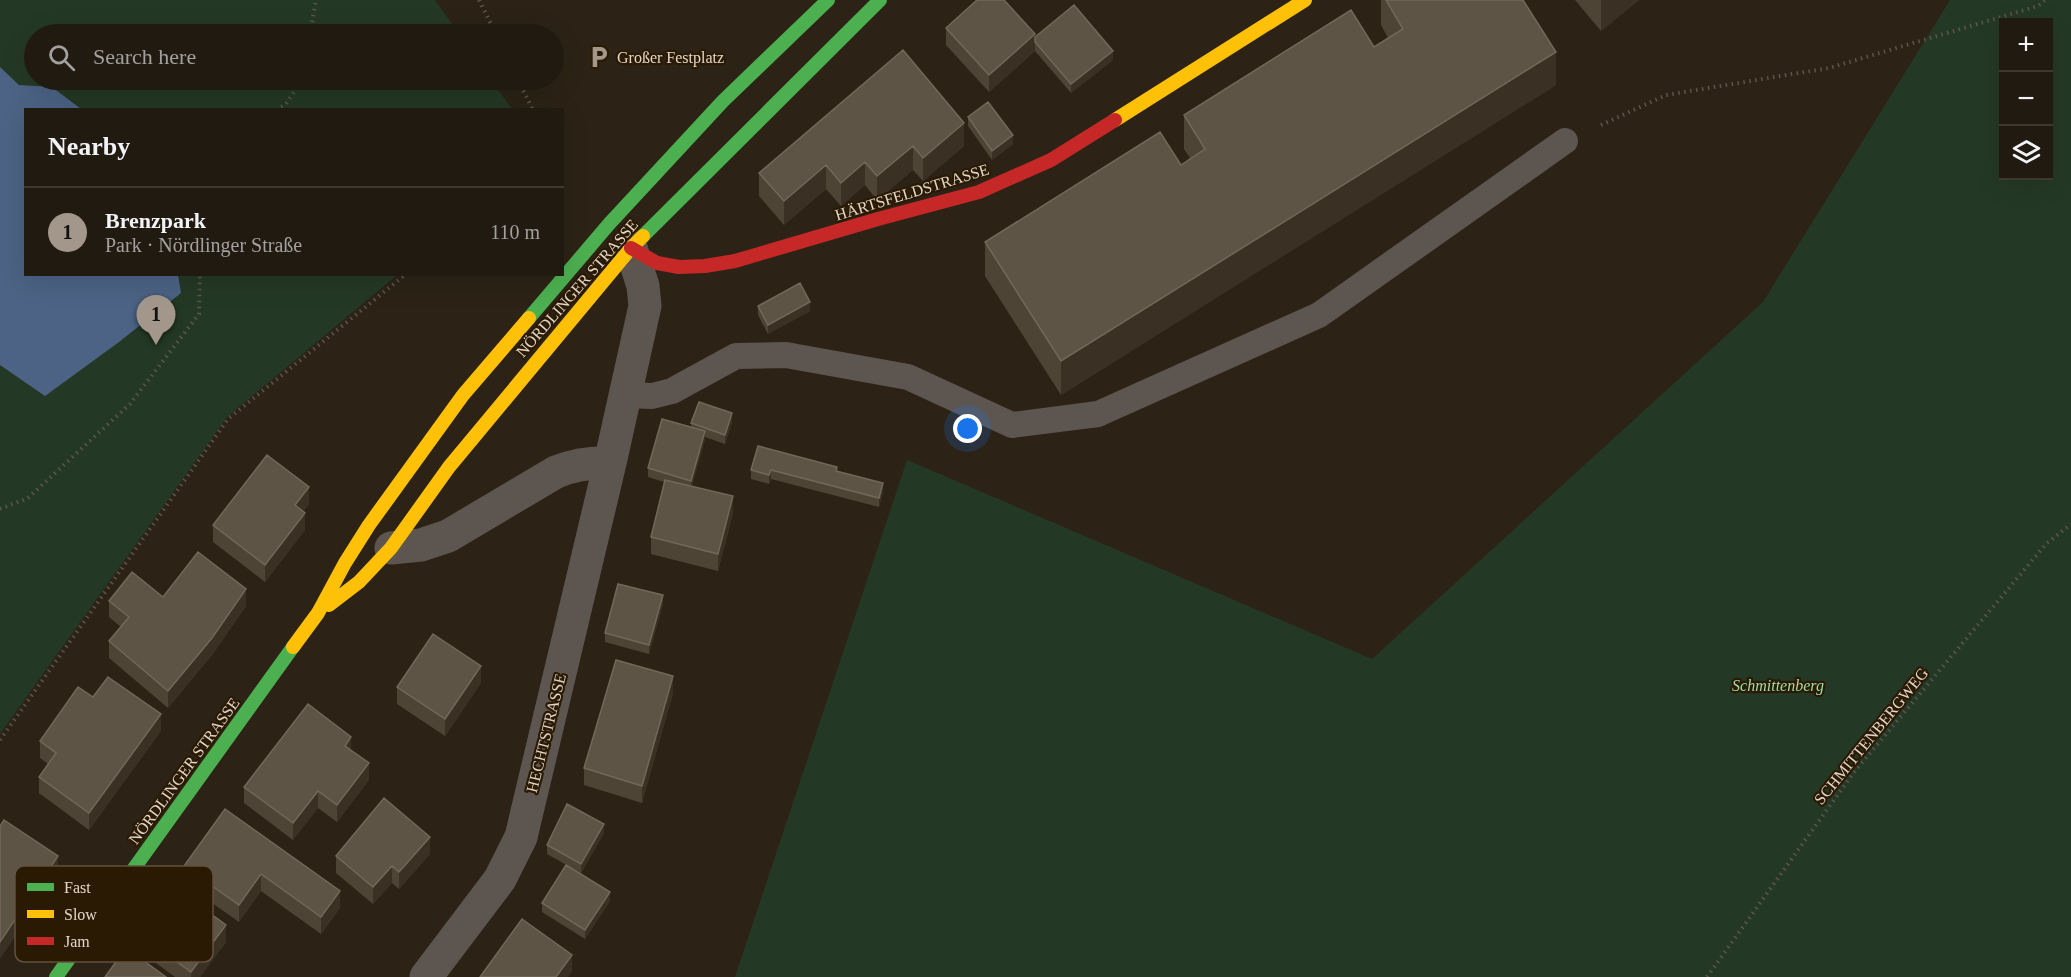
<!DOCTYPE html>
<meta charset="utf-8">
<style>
:root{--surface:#211a10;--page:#2d271e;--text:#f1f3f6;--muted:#a2a19f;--line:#3e3830;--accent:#a2978a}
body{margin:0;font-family:Georgia,serif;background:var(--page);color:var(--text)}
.controls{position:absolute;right:18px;top:18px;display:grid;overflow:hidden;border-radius:0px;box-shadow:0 6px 24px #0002}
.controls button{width:54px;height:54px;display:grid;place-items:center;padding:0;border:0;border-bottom:2px solid var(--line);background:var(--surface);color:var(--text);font:30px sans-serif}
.you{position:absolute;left:968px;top:429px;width:21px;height:21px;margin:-15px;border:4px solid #fff;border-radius:50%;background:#1a73e8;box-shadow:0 0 0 9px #1a73e833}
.badge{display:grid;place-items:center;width:39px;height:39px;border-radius:50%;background:var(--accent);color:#111;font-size:20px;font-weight:700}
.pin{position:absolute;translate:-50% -50px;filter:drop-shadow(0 2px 3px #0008)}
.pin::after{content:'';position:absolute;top:32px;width:21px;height:18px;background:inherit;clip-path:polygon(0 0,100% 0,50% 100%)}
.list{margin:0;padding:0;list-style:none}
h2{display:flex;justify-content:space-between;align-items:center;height:78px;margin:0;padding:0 24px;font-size:26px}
h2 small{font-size:20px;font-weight:400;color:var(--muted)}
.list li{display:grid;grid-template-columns:39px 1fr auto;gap:18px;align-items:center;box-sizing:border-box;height:90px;padding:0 24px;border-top:2px solid var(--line)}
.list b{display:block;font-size:22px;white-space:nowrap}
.list p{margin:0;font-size:20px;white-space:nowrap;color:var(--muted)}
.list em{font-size:20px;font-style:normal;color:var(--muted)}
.icon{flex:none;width:33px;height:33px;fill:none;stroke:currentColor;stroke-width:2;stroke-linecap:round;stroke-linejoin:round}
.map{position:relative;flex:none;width:2071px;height:977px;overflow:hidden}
.search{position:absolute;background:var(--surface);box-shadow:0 6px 24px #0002;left:24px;top:24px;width:540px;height:66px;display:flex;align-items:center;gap:15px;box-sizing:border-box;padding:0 21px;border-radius:33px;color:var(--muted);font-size:22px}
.panel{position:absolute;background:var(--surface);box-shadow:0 6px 24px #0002;left:24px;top:108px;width:540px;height:168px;border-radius:0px}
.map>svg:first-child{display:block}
</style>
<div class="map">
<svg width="2071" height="977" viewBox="0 0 2071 977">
<rect width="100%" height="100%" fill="#2c2316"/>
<path fill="#243925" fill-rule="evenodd" d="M0 0H435L459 34H34V80H491L512 109 26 110V274L397 275 227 417 0 734Z
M1950 0H2071V977H735L907 460 1372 659 1763 302ZM2004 22H2048V176H2004Z"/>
<path fill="#4c6385" d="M0 67 19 85 52 87 81 109 26 110V274L178 275 181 293 119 342 45 396 0 365Z"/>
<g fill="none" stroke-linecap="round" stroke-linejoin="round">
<path stroke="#5c544e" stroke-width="4" stroke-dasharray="1.5 4.5" stroke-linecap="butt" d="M479 0 496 34
M310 34 316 0
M518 80 533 110
M276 110 286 104 302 80
M1601 125 1666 95 1829 68 2038 6 2045 0
M0 509 28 498 130 404 199 314 200 274
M0 740 228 419 406 274
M1707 977 1854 772 2046 544 2071 524"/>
<path stroke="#5d5550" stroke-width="26" d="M626 395 652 396 672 391 736 356 786 355 908 377 1012 425 1098 414 1319 315 1565 141"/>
<path stroke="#5d5550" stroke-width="33" d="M391 548 421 545 448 536 556 472C574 465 591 462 610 463L645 306 643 286 631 248
M426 977 500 879 521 837 610 463"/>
<path stroke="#4caf50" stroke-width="14" d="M643 236 880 0
M529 318 609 224 723 101 828 0
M56 977 293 647"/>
<path stroke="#ffc107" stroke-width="14" d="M1115 120 1305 0
M329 605 359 582 391 548 449 467 631 248 643 236
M293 647 318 613 345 563 369 525 463 395 529 318"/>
<path stroke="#c62828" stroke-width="14" d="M631 248 657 263 679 267 705 266 735 261 878 219 979 192 1051 160 1115 120"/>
</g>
<path fill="#4e4436" d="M1381 0H1523L1556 85 1061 395 985 276V242L1181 165 1190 158 1184 149V115L1374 47 1388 38 1381 25Z
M1575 0H1639L1601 31Z
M946 28 1035 37 1113 60 1071 93 1035 51 989 92 946 45Z
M903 50 964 146 923 181 913 170 877 200 865 185 841 206 826 189 784 225 759 196V173Z
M968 117 1013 144 992 160 968 126Z
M758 306 810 311 768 334 758 315Z
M732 422 725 444 705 437 692 486 733 513 718 571 651 554V537L664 482 648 477V468L691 427V423Z
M751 470 837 471 883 492 879 507 771 479 769 484 751 479Z
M309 504 303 511 305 530 265 582 213 542V525Z
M163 597 246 606 212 655 168 708 109 658V641L121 627 109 617V601Z
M663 604 649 654 605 642V633Z
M481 683 445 736 397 704V687Z
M673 693 642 803 584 785V768Z
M93 697 161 731 89 830 39 793V777L48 764 40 758V741Z
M351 750 369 780 337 822 318 808 293 840 244 803V787Z
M225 809 340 908 321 934 261 891 239 922 184 883V866Z
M604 833 581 873 547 854V845Z
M430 854 399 889 392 883 373 904 336 873V856Z
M610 901 585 939 542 912V903Z
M137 933 226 942 200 977H175L137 949Z"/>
<path fill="#3a3023" d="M1601 0H1639L1601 31Z
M1035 34V51L989 92V75Z
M1113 51V60L1071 93V84Z
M1556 52V85L1061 395V361Z
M964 123V146L923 181V158Z
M1013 135V144L992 160V151Z
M913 146V170L877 200V176Z
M865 162V185L841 206V183Z
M826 165V189L784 225V201Z
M810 302V311L768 334V325Z
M732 413V422L725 444V435Z
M705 431V440L691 490V481Z
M771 470V479L769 484V475Z
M883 483V492L879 507V498Z
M309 487V504L295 522V505Z
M733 496V513L718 571V554Z
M305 513V530L265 582V565Z
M246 589V606L212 655 168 708V691Z
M663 595V604L649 654V645Z
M481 666V683L445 736V719Z
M673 676V693L642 803V786Z
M161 714V731L89 830V813Z
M351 737V754L345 746Z
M369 763V780L337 822V805Z
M318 791V808L293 840V823Z
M604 824V833L581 873V864Z
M430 837V854L399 889V872Z
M58 856V873L0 959V942Z
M392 866V883L373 904V887Z
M261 874V891L239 922V905Z
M340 891V908L321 934V917Z
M610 892V901L585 939V930Z
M226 925V942L200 977H191V972Z
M572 955V972L568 977H556Z"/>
<path fill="#5e5446" stroke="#72685a" stroke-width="1.5" d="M977 0H1004L1035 34 989 75 946 28Z
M1386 0H1523L1556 52 1061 361 985 242 1160 132 1181 165 1205 149 1184 115 1351 10 1374 47 1403 29Z
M1074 5 1113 51 1071 84 1035 42V37Z
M903 50 964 123 923 158 913 146 877 176 865 162 841 183 826 165 784 201 759 173Z
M988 102 1013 135 992 151 968 117Z
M800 283 810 302 768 325 758 306Z
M699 402 732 413 725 435 691 423Z
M662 419 705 431 691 481 648 468Z
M758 446 837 467 836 471 883 483 879 498 771 470 769 475 751 470Z
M267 455 309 487 295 505 305 513 265 565 213 525Z
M665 480 733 496 718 554 651 537Z
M198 552 246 589 212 638 168 691 109 641 129 617 109 601 132 572 163 597Z
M618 584 663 595 649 645 605 633Z
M433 634 481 666 445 719 397 687Z
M616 660 673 676 642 786 584 768Z
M108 677 161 714 89 813 39 777 56 753 40 741 78 687 93 697Z
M308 704 351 737 345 746 369 763 337 805 318 791 293 823 244 787Z
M384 798 430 837 399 872 392 866 373 887 336 856Z
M567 804 604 824 581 864 547 845Z
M225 809 340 891 321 917 261 874 239 905 184 866Z
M4 820 58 856 0 942V826Z
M566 865 610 892 585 930 542 903Z
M172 886 226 925 191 972 137 933Z
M522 919 572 955 556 977H480Z
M126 948 166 977H105Z"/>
<defs>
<g id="parking-bare" transform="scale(1.8)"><path d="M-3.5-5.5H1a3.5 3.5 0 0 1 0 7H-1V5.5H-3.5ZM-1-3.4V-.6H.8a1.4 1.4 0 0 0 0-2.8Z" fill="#a2978a" stroke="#2b1a03" stroke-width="2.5" paint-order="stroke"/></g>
</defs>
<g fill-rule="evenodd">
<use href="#parking-bare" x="599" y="57"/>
</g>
<g text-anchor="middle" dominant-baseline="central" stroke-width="4.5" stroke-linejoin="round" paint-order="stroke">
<g font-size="16" fill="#e1d6c8" stroke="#2b1a03" text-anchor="start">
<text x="617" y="57">Großer Festplatz</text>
</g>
<g font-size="16" fill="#e1d6c8" stroke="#2b1a03">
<text transform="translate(912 192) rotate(-17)">HÄRTSFELDSTRASSE</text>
<text transform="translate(577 288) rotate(-49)">NÖRDLINGER STRASSE</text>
<text transform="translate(546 733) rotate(-76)">HECHTSTRASSE</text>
<text transform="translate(1871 736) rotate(-51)">SCHMITTENBERGWEG</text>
<text transform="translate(184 771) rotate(-54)">NÖRDLINGER STRASSE</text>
</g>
<g font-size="16" font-style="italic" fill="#9ddca4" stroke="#2b1a03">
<text x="1778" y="685">Schmittenberg</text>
</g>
</g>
<rect x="15" y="866" width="198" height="96" rx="9" fill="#2b1a03" stroke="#62523e" stroke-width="1.5"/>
<rect x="27" y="883" width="27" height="8" fill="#4caf50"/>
<rect x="27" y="910" width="27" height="8" fill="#ffc107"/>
<rect x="27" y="937" width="27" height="8" fill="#c62828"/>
<g font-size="16" fill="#e1d6c8">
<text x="64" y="893">Fast</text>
<text x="64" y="920">Slow</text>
<text x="64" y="947">Jam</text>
</g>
</svg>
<div class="controls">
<button>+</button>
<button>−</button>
<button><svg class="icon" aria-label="layers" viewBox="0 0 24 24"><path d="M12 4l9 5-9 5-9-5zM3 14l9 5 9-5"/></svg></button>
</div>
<div class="you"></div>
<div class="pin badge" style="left:156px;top:345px">1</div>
<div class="search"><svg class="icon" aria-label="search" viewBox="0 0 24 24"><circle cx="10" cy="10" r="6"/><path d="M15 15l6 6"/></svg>Search here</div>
<section class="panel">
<h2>Nearby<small></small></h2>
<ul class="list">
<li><span class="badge">1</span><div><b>Brenzpark</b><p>Park · Nördlinger Straße</p></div><em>110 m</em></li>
</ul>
</section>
</div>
